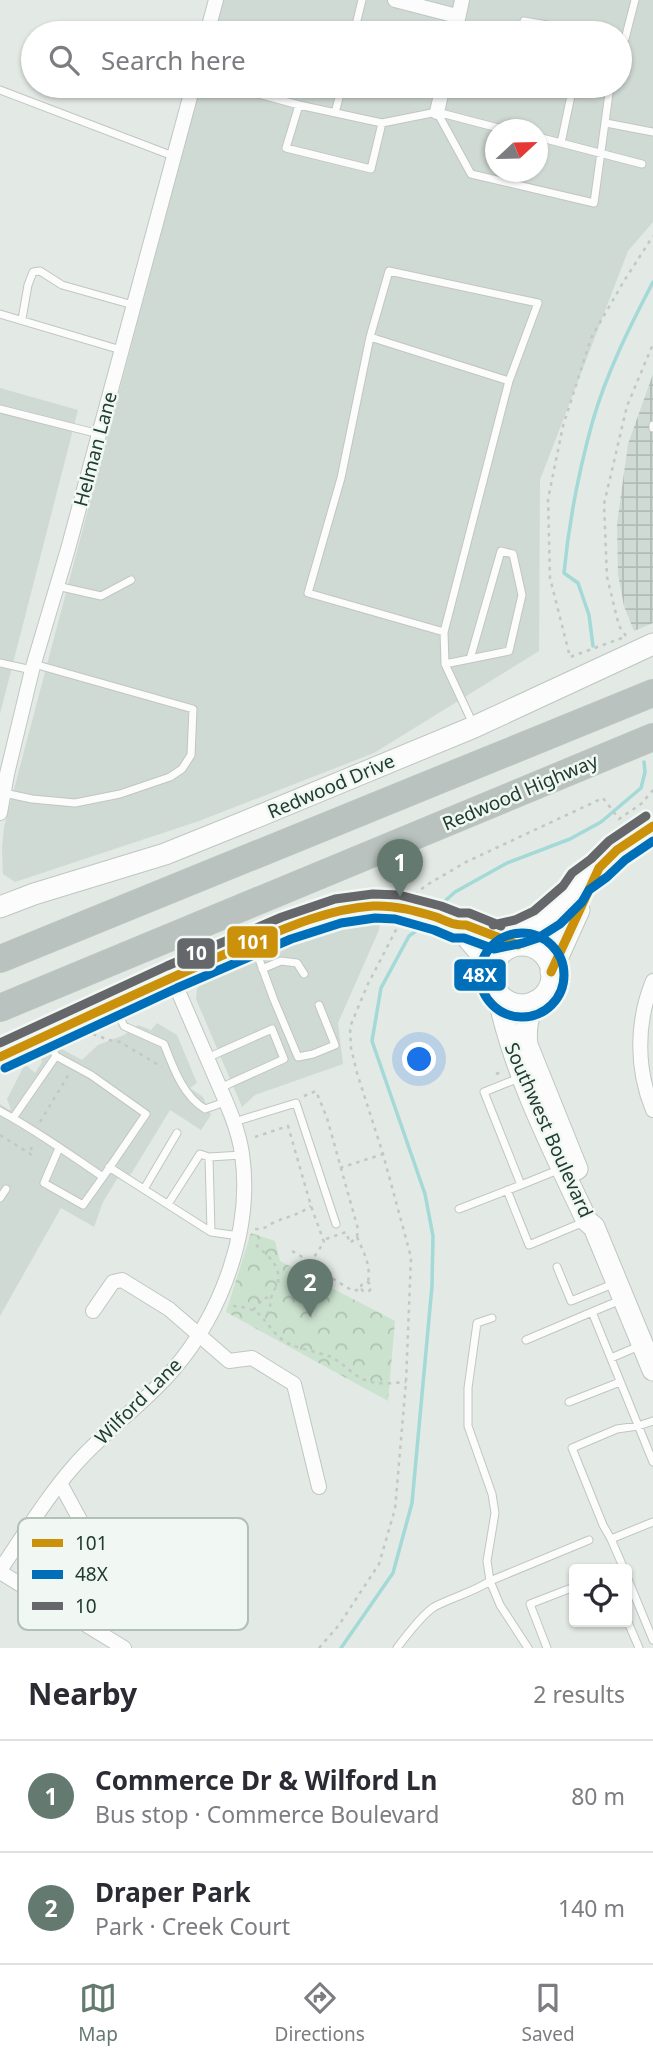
<!DOCTYPE html>
<meta charset="utf-8">
<style>
:root{--surface:#fff;--page:#f7f7f7;--text:#2b2b33;--muted:#7c7c81;--line:#e1e1e2;--accent:#64796f}
body{margin:0;font-family:"Noto Sans",sans-serif;background:var(--page);color:var(--text)}
.controls{position:absolute;right:21px;bottom:21px;display:grid;overflow:hidden;border-radius:7px;box-shadow:0 2px 5px #0004}
.controls button{width:63px;height:63px;display:grid;place-items:center;padding:0;border:0;border-bottom:2px solid var(--line);background:var(--surface);color:var(--text);font:35px sans-serif}
.compass{position:absolute;left:485px;top:119px;width:63px;height:63px;border-radius:50%;background:var(--surface);box-shadow:0 2px 5px #0004;rotate:68deg}
.you{position:absolute;left:420px;top:1060px;width:24px;height:24px;margin:-18px;border:5px solid #fff;border-radius:50%;background:#1a73e8;box-shadow:0 0 0 10px #1a73e833}
.badge{display:grid;place-items:center;width:46px;height:46px;border-radius:50%;background:var(--accent);color:#fff;font-size:23px;font-weight:700}
.pin{position:absolute;translate:-50% -58px;filter:drop-shadow(0 2px 4px #0008)}
.pin::after{content:'';position:absolute;top:37px;width:24px;height:21px;background:inherit;clip-path:polygon(0 0,100% 0,50% 100%)}
.list{margin:0;padding:0;list-style:none}
h2{display:flex;justify-content:space-between;align-items:center;height:91px;margin:0;padding:0 28px;font-size:30px}
h2 small{font-size:23px;font-weight:400;color:var(--muted)}
.list li{display:grid;grid-template-columns:46px 1fr auto;gap:21px;align-items:center;box-sizing:border-box;height:112px;padding:0 28px;border-top:2px solid var(--line)}
.list b{display:block;font-size:26px;white-space:nowrap}
.list p{margin:0;font-size:23px;white-space:nowrap;color:var(--muted)}
.list em{font-size:23px;font-style:normal;color:var(--muted)}
.icon{flex:none;width:38px;height:38px;fill:none;stroke:currentColor;stroke-width:2;stroke-linecap:round;stroke-linejoin:round}
.map{position:relative;flex:none;width:653px;height:1648px;overflow:hidden}
.search{position:absolute;background:var(--surface);box-shadow:0 2px 5px #0004;left:21px;right:21px;top:21px;height:77px;display:flex;align-items:center;gap:18px;box-sizing:border-box;padding:0 24px;border-radius:38px;color:var(--muted);font-size:26px}
.sheet{height:315px;background:var(--surface)}
nav{display:flex;justify-content:space-around;align-items:center;box-sizing:border-box;height:98px;border-top:2px solid var(--line);background:var(--surface);font-size:19px;color:var(--muted)}
nav a{display:grid;justify-items:center;gap:4px}
nav .on{color:var(--accent)}
.map>svg:first-child{display:block}
</style>
<div class="map">
<svg width="653" height="1648" viewBox="0 0 653 1648">
<defs>
<pattern id="industrial-grid" width="8" height="8" patternUnits="userSpaceOnUse" patternTransform="scale(1.75)"><rect width="8" height="8" fill="#d0dad4"/><path d="M0 4h8M4 0v8" fill="none" stroke="#b2bcb6"/></pattern>
<pattern id="park-crowns" width="20" height="18" patternUnits="userSpaceOnUse" patternTransform="scale(1.75)"><rect width="20" height="18" fill="#cbe2ce"/><path d="M2 6a3 3 0 1 1 6 0M12 15a3 3 0 1 1 6 0" fill="none" stroke="#aec3b1"/></pattern>
</defs>
<rect width="100%" height="100%" fill="#e3e9e5"/>
<path fill="#d0dad4" fill-rule="evenodd" d="M222 0H653V222L628 251 540 480 539 651 374 753 199 821 15 882 3 874 2 848 4 827 200 86H620V33H213ZM496 130H538V172H496Z
M0 388 78 410 0 714Z
M381 907 379 930 338 1023 343 1064 255 1095 242 1107 196 999 197 989 202 979 328 921Z
M157 1023 177 1035 197 1083 190 1088 203 1097 211 1115 201 1130 170 1110 131 1174 117 1179 103 1202 94 1227 61 1208 0 1316V1104L9 1110 11 1109 7 1099 25 1064 35 1073 42 1062 40 1055 60 1048 82 1060 98 1045 124 1035 138 1025 151 1030Z"/>
<path fill="url(#industrial-grid)" d="M653 374V623L634 631 624 606 618 574 617 524 628 444Z"/>
<path fill="url(#park-crowns)" d="M251 1233 275 1241 280 1261 395 1321 388 1401 226 1312Z"/>
<g fill="none" stroke-linecap="round" stroke-linejoin="round">
<path stroke="#a3d9d6" stroke-width="3.5" d="M593 646 589 615 578 583 564 573C569 521 579 470 593 420 607 372 630 326 653 282
M445 901 455 892 507 863 570 839 601 822 641 788 645 772 644 762
M341 1648 393 1573 412 1503 432 1286 433 1236 425 1194 372 1041 381 988 409 936 420 928"/>
<g stroke="#c0c6c2" stroke-width="9">
<path id="lane" d="M524 21 593 33
M354 33 362 0
M620 38 625 39 635 0
M229 86 299 105 286 148 371 169 382 123 437 112 506 130
M0 90 173 156
M299 105 382 123
M437 112 471 174 594 203 610 86
M335 113 342 86
M606 123 653 132
M538 137 561 143 573 86
M561 143 642 164
M0 314 121 350
M22 319 28 285 33 272 40 271 62 285 133 305
M370 337 389 271 538 303 509 381
M0 409 99 434
M653 425V428
M57 586 101 596 131 580
M444 632 509 381 370 337 341 478 308 593 444 632 445 664
M470 659 501 551 513 554 522 595 509 651 445 664 474 726
M0 663 32 670
M4 793 32 799 75 803 120 794 170 777 182 769 191 755 193 709 34 664
M253 943 274 1000 298 1057 313 1054 335 1045 319 1005
M262 969 281 961 297 963 304 974
M114 1005 124 1026 164 1044C173 1067 183 1096 205 1109L225 1102
M46 1036 56 1056 91 1075 146 1114 103 1177
M207 1058 272 1029 284 1059 220 1088
M519 1078 484 1092 521 1185 558 1170
M0 1111C36 1130 69 1154 103 1177L83 1205 44 1183 59 1148
M13 1118 56 1056
M234 1122 296 1103 336 1224
M109 1167 211 1232 239 1236
M144 1189 177 1133
M507 1190 529 1245 584 1222
M0 1198 6 1189
M168 1204 200 1154 209 1157
M459 1209 521 1185
M211 1232 209 1157 242 1155
M557 1267 571 1301 613 1284
M623 1299 592 1312 653 1462
M492 1318 477 1323 468 1388V1426L492 1494 495 1513 487 1561 490 1581 589 1540
M526 1340 592 1312
M611 1358 639 1346
M569 1402 620 1382
M653 1421 638 1426 617 1429 572 1448 603 1525 611 1539 653 1522
M611 1539 624 1569
M627 1577 653 1640
M627 1620 639 1648
M397 1648C406 1636 422 1615 434 1607 452 1597 472 1593 490 1581L500 1605 528 1648
M547 1648 530 1604 574 1587"/>
</g>
<g stroke="#c0c6c2" stroke-width="16">
<path id="street" d="M395 0 457 16
M207 33 216 0
M455 33 462 0
M437 112 443 86
M0 813 7 774 32 670 68 549 193 86
M653 981C636 1022 636 1069 653 1110
M93 1311 113 1282 122 1280 169 1309 229 1361 252 1358 294 1384 319 1487
M60 1483 85 1529 166 1581 217 1573 227 1617
M0 1570C24 1535 46 1498 74 1466 104 1431 143 1405 173 1370 222 1313 253 1229 242 1154 238 1126 225 1100 214 1074 200 1042 186 1009 172 977
M0 1572 124 1648"/>
</g>
<g stroke="#bec7c2" stroke-width="23">
<path id="secondary" d="M0 907 34 894 165 854 242 823 474 727 653 644
M457 926 482 955 492 973
M496 937C522 932 543 923 561 904
M492 975a30 30 0 1 1 60 0a30 30 0 1 1-60 0Z
M530 946 556 927 580 882 599 868 617 850 653 826
M551 972 579 910
M497 990C513 1071 552 1147 587 1221L594 1227 653 1370
M536 1001C527 1015 525 1029 527 1045L577 1169
M0 1057 172 977 287 928 338 911 374 906 397 907 438 918 457 926 466 925 518 945"/>
</g>
<g stroke="#bbc5c0" stroke-width="28">
<path id="highway" d="M0 959 653 693
M0 1008 653 737"/>
</g>
<path stroke="#c0c9c4" stroke-width="2.5" stroke-dasharray="3.5 5" stroke-linecap="butt" d="M626 636 619 626 607 577 604 504 627 406 653 344
M622 638 570 657 550 578 548 499 563 426 591 338 624 281 653 236
M415 895 425 886 466 862 603 798 619 819 641 804 653 790
M93 1034 109 1040 120 1042 162 1067
M496 1074 504 1071
M304 1096 316 1091 327 1118 358 1229 357 1237 350 1243 346 1232 323 1240
M40 1122 69 1074
M0 1135 32 1155 31 1145
M255 1137 288 1126 311 1206 324 1242 311 1262
M340 1168 383 1154
M255 1229C268 1229 267 1225 277 1221 290 1216 300 1214 311 1206
M357 1237C364 1253 371 1265 368 1282
M256 1245C267 1255 281 1265 278 1282 276 1287 273 1292 271 1298 270 1307 270 1311 265 1319
M292 1251 330 1273V1277L353 1291 361 1289
M361 1287a5 5 0 1 1 10 0a5 5 0 1 1-10 0Z
M233 1306C267 1308 262 1325 284 1341 294 1348 319 1352 331 1357 344 1363 354 1377 368 1381 380 1385 393 1383 406 1382
M253 1310 264 1298 271 1297
M319 1648 339 1625 379 1564 395 1509 406 1382 411 1257 383 1154 357 1073 351 1048 350 1027 367 986 399 924"/>
<use href="#lane" stroke="#fbfcfb" stroke-width="7"/>
<use href="#street" stroke="#fbfcfb" stroke-width="14"/>
<use href="#secondary" stroke="#fbfcfb" stroke-width="21"/>
<use href="#highway" stroke="#bac2bf" stroke-width="26"/>
<g stroke="#f1f8f3" stroke-width="14">
<path id="bus-1" d="M551 972 599 868 617 850 653 826
M0 1057C77 1021 154 985 232 951 277 932 324 909 373 906 395 905 416 911 436 917 447 921 454 926 466 925L518 945"/>
</g>
<g stroke="#f1f8f3" stroke-width="14">
<path id="bus-2" d="M480 975a42 42 0 1 1 84 0a42 42 0 1 1-84 0Z
M5 1068 177 988 291 939 341 923 375 918 395 919 434 930 453 938H464L494 949 523 943 538 938 560 924 582 902 589 890 607 877 625 860 653 841"/>
</g>
<g stroke="#f1f8f3" stroke-width="14">
<path id="bus-3" d="M493 925 515 920 534 911 563 886 572 873 591 859 609 841 646 816
M0 1043 167 966 282 917 335 899 373 894 399 895 441 906 459 913H469L501 926"/>
</g>
<use href="#bus-1" stroke="#cc910a" stroke-width="9"/>
<use href="#bus-2" stroke="#006fba" stroke-width="9"/>
<use href="#bus-3" stroke="#65676a" stroke-width="9"/>
</g>
<g text-anchor="middle" dominant-baseline="central" stroke-width="5" stroke-linejoin="round" paint-order="stroke">
<g font-size="19" fill="#203c30" stroke="#f1f8f3">
<text transform="translate(95 449) rotate(-75)">Helman Lane</text>
<text transform="translate(331 786) rotate(-23)">Redwood Drive</text>
<text transform="translate(520 792) rotate(-23)">Redwood Highway</text>
<text transform="translate(549 1130) rotate(66)">Southwest Boulevard</text>
<text transform="translate(138 1401) rotate(-45)">Wilford Lane</text>
</g>
</g>
<rect x="18" y="1518" width="230" height="112" rx="10" fill="#f1f8f3" stroke="#b2c0b8" stroke-width="2"/>
<rect x="32" y="1539" width="31" height="8" fill="#cc910a"/>
<rect x="32" y="1570" width="31" height="9" fill="#006fba"/>
<rect x="32" y="1602" width="31" height="8" fill="#65676a"/>
<g font-size="19" fill="#203c30">
<text x="75" y="1550">101</text>
<text x="75" y="1581">48X</text>
<text x="75" y="1613">10</text>
</g>
<g stroke="#f1f8f3" stroke-width="2.5">
<rect x="226" y="925" width="53" height="34" rx="7" fill="#cc910a"/>
<rect x="176" y="937" width="40" height="33" rx="7" fill="#65676a"/>
<rect x="453" y="958" width="54" height="34" rx="7" fill="#006fba"/>
</g>
<g font-size="19" text-anchor="middle" font-weight="bold" fill="#fff">
<text x="253" y="949">101</text>
<text x="196" y="960">10</text>
<text x="480" y="982">48X</text>
</g>
</svg>
<div class="controls">
<button><svg class="icon" aria-label="locate" viewBox="0 0 24 24"><circle cx="12" cy="12" r="6"/><path d="M12 2v4M12 18v4M2 12h4M18 12h4"/></svg></button>
</div>
<svg class="compass" viewBox="-18 -18 36 36"><path d="M0-13l5 13h-10z" fill="#e53935"/><path d="M0 13l5-13h-10z" fill="#7c7c81"/></svg>
<div class="you"></div>
<div class="pin badge" style="left:400px;top:897px">1</div>
<div class="pin badge" style="left:310px;top:1317px">2</div>
<div class="search"><svg class="icon" aria-label="search" viewBox="0 0 24 24"><circle cx="10" cy="10" r="6"/><path d="M15 15l6 6"/></svg>Search here</div>
</div>
<section class="sheet">
<h2>Nearby<small>2 results</small></h2>
<ul class="list">
<li><span class="badge">1</span><div><b>Commerce Dr &amp; Wilford Ln</b><p>Bus stop · Commerce Boulevard</p></div><em>80 m</em></li>
<li><span class="badge">2</span><div><b>Draper Park</b><p>Park · Creek Court</p></div><em>140 m</em></li>
</ul>
</section>
<nav>
<a class="on"><svg class="icon" aria-label="map" viewBox="0 0 24 24"><path d="M3 6l6-2 6 2 6-2v14l-6 2-6-2-6 2zM9 4v14M15 6v14"/></svg>Map</a>
<a><svg class="icon" aria-label="directions" viewBox="0 0 24 24"><path d="M12 3l9 9-9 9-9-9zM9 14v-3h6M13 9l2 2-2 2"/></svg>Directions</a>
<a><svg class="icon" aria-label="saved" viewBox="0 0 24 24"><path d="M7 4h10v16l-5-4-5 4z"/></svg>Saved</a>
</nav>
